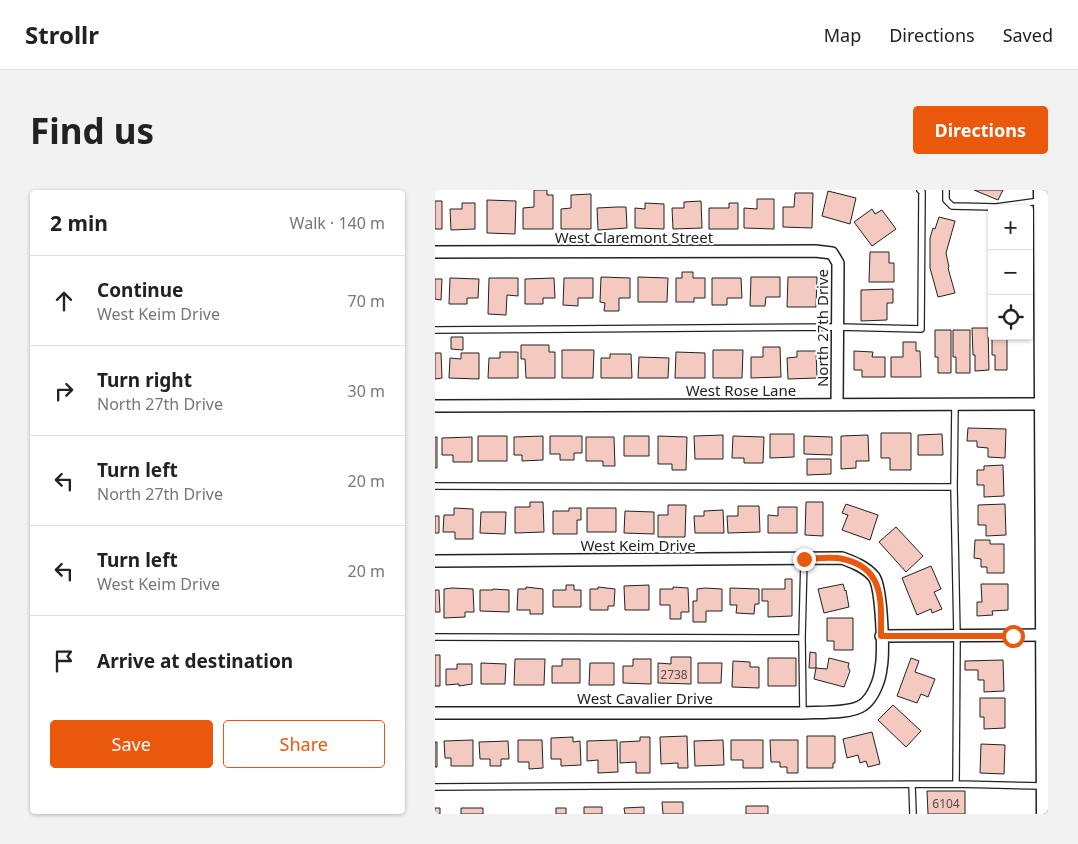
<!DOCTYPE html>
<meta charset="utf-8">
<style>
:root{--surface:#fff;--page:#f2f2f2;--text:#222;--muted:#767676;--line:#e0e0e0;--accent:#ea580c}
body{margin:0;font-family:"Noto Sans",sans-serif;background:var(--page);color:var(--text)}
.controls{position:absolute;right:15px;top:15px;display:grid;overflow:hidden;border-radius:5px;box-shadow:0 1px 4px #0004}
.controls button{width:45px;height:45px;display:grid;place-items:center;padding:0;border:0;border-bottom:1px solid var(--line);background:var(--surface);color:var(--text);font:25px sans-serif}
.stop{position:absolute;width:15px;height:15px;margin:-11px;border:4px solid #ea580c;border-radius:50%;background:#fff}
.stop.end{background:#ea580c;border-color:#fff;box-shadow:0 1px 5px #0008}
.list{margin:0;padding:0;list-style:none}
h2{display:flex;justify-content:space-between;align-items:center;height:65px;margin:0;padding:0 20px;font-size:21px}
h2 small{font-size:16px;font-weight:400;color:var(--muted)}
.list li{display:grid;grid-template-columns:32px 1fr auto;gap:15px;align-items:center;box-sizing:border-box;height:90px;padding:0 20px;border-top:1px solid var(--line)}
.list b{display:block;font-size:19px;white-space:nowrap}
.list p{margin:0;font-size:16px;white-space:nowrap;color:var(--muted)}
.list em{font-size:16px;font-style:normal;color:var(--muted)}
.actions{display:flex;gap:10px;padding:15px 20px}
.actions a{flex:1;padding:11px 0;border:1px solid var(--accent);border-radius:5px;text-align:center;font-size:18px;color:var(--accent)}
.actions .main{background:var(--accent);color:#fff}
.icon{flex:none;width:28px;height:28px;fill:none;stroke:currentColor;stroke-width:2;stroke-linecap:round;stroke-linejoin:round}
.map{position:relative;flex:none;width:613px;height:624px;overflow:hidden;border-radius:5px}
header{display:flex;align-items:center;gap:30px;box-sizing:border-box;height:70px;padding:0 25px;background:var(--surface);border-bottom:1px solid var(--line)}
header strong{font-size:24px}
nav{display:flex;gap:28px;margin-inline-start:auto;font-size:18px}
.intro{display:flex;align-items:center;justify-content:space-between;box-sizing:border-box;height:120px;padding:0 30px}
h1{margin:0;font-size:35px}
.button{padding:12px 22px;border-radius:5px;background:var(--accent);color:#fff;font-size:18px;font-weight:700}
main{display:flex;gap:30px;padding:0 30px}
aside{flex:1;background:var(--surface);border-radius:5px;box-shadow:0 1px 4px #0004}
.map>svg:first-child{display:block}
</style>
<header>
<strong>Strollr</strong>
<nav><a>Map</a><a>Directions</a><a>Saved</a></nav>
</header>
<div class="intro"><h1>Find us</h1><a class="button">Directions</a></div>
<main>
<aside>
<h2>2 min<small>Walk · 140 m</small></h2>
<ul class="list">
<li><svg class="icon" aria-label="ahead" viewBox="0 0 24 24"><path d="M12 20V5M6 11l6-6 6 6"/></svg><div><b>Continue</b><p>West Keim Drive</p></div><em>70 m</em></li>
<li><svg class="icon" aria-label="right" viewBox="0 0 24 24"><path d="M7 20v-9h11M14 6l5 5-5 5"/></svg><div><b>Turn right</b><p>North 27th Drive</p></div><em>30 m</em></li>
<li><svg class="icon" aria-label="left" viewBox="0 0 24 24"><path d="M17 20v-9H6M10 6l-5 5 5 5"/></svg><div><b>Turn left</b><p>North 27th Drive</p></div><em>20 m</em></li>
<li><svg class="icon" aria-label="left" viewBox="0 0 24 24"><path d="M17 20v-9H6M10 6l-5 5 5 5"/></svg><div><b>Turn left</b><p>West Keim Drive</p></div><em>20 m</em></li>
<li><svg class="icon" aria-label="arrive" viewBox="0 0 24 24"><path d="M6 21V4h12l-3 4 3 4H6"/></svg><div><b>Arrive at destination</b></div></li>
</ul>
<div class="actions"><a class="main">Save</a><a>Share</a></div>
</aside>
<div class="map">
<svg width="613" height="624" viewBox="0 0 613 624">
<rect width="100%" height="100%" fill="#fff"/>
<path fill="#f3c9c0" stroke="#222" d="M99 0H112V5H118V39H88V18L99 17Z
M539 0H568L563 10Z
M393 1 421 8 415 34 387 26Z
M360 3H378L377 38 348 37V17H359Z
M156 4V39H126V19L136 18V5Z
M322 9H339V39L309 38V18L322 19Z
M52 10 81 11 80 44 52 43Z
M0 11H7V39H0Z
M266 11 267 38 238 39 237 18H249V12Z
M27 13H40V39L16 40 15 19H27Z
M210 13 229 14V39L200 38V18L210 19Z
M294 13H303V39H274V18H294Z
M182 17H191L192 38 163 40 162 18Z
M437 19 440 24 447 20 461 39 437 56 419 32Z
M504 27 520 31 511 63 514 77 513 78 520 103 503 107 495 78V48L498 38 500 39Z
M435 62H454V73H459V92H434Z
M247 82H258V88H270V108H259V112H241V88H247Z
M166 87 195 88V108H184V121H169L170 113 165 112Z
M203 87 233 88 232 112H203Z
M316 87H345V107H331L330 116H315Z
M353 87H382L381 117H352Z
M15 88 44 89 43 108H32V114H14Z
M54 88H83V106L72 105 71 125 53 124Z
M119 88 120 108H108V114H90V89Z
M129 88H158V108H143V116L128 115Z
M277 88H306L307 108H292V115H277Z
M0 89H7L6 110 0 109Z
M458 99V113H452V130L426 131V100Z
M537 138H553L554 180 540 181V165H538Z
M557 138V146H572V180H560V165H557Z
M500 140H516V183H503V167H500Z
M518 140H535V183H521V167H518Z
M16 147H28V160L16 159Z
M468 152H481V161H485L486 187H456V167H468Z
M86 155H114V162H120V188H91L90 169H86Z
M328 157H345L346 187 316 188V167H328Z
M127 160H159L158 188H127Z
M278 160H308L307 188H278Z
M362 161H381L382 188 353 189 352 168 362 167Z
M419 161 438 162 437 167H450V187H427V180H419Z
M65 162H83V188H53L54 168H65Z
M241 162 270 163V188H240Z
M0 163H6L7 188 0 189Z
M26 163H44V189L14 188 15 168 26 169Z
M175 164H196L197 188H166V168H175Z
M204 167 234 168 233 188H203Z
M533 238 571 239 570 268 553 267V258L542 257V251H532Z
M446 243H476V280H455V268H446Z
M335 244H359V267L335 268Z
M507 244 508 265H483V245Z
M288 245V269H260L259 246Z
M433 245 434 271H421V278L406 279V246Z
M43 246H72V271H43Z
M108 246V270L87 271V265H79V247Z
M115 246H147V263H139V270H125V264H115Z
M189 246H214V266H189Z
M223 246 252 247 251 280H237V274H223Z
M298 246 329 247 328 273H309V268H297Z
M369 246 397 247V265L369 264Z
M0 247H2V278H0Z
M37 247V272H18V265H7V248Z
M151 247H179L180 276H168V271H151Z
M372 269H396V284L372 285Z
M568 275 569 306 549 307V295H542V280H549V276Z
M95 312H108L109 342 80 343V317H95Z
M371 312H388V346L370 345Z
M411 314 443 325 435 350 407 340 413 325 407 323Z
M570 314 571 345 551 346V335H543V315Z
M233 315H251L250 347H223V325H233Z
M303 316H324L325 342 293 343 292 326H303Z
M343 317H362V343H333V325L343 326Z
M19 318 38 319V349H20V342H8L9 325H19Z
M134 318H146V330H142V344H118V321H134Z
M152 318H181V342H152Z
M288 320 289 343H260L259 326H269V321Z
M190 321 219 322V344L189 343Z
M46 322H71L70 344 45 343Z
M0 326H4V343H0Z
M461 337 488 366 471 382 444 352Z
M540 350H555V354H569V383H552V377H546V369L539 368Z
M496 376 506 399 499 402 507 419 497 423 496 419 482 425 467 388Z
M350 389H357V426L333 427V411H327V399H350Z
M408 394 410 401 411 400 414 417 389 423 383 399Z
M546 394H573V420L557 421 558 425 542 426V412H547Z
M131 395H139V400H146V417H118V400H131Z
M214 395V420H190L189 396Z
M91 397 108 399V424H95V420H82L83 399H91Z
M163 397 180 399 179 416H173V420H155V399H163Z
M238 397 253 398 254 422H246V429H235V415H225V399H238Z
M17 398 38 399 39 422H30V427L9 428V399Z
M270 398 287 399V421H271V432H258V411H262V399Z
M295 398 324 399V414H320L319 424 301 423 302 415H295Z
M58 399 74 400V422L45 421V400H58Z
M0 400H4L5 422H0Z
M392 428H418V460H399V451H392Z
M375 462 381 463V478H374Z
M0 465H5V496H0Z
M236 467H256V494L223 493V473L236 474Z
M333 468H361V496H333Z
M394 468 414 473 413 477 415 481 409 497 379 489 381 478 392 479Z
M476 468 484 471 480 482 500 489 493 507 486 504 482 513 462 506Z
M80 469H110L109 495H79Z
M127 469H145V493H117V476H127Z
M198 469H216V494L188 493V476H198Z
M568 470 569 501 549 502V490H543V480H530V471Z
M298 471 315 472V477H324V498L297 497Z
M46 473 71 474 70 494H46Z
M155 473H179V495H154Z
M263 473H287L286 493H263Z
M22 474H37V494L24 496V494L11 495V479H22Z
M545 508H570V538L549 539V527H545Z
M458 515 486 541 471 557 443 530Z
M437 542 445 574 433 577 431 571 425 573 423 565 412 568 408 549Z
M252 546 253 578H243V573L226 574 225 547Z
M372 546H400V573H398V578H372Z
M138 547V552L145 551 146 575 126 576V569H116V548Z
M205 547H215V583H201V572L185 573V552L205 551Z
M38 550V576H16V568H10L9 551Z
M83 550H107L108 578 94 579V572H83Z
M182 550 183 582 163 583V570L152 571V551Z
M288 550 289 575 260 576 259 551Z
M296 550H328V578H308V570H296Z
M335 550H363V583H352V577H345V572H336Z
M73 551 74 569H66V576H55V569H45L44 552Z
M0 552H2V577H0Z
M546 554 570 555 569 584 545 583Z
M492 601H530V624H493Z
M227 612H248V624H228Z
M311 616H333V624H311Z
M149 617H167V624H149Z
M209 617V624H190L189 618Z
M0 618H5V624H0Z
M26 618H48V624H26Z
M121 618H131V624H121Z"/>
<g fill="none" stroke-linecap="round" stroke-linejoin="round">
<g stroke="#222" stroke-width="8">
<path id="lane" d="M511 0V10L517 16 561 17 605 11
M0 140 403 137 486 139 487 2 485 0
M520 214 519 297 522 446 521 594
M0 296 519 297
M0 447 367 448
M368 523 367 448 369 369
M477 595 478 624
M0 597 521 594 608 596"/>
</g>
<g stroke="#222" stroke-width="14">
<path id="street" d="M0 62 380 61 397 63 403 73 402 215
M0 216 613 214
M0 371 407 368C418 372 431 377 439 387 447 399 449 463 446 478 445 490 438 508 428 515 416 524 383 522 368 523H0
M446 446 609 445"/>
</g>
<g stroke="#222" stroke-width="19">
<path id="secondary" d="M607 0 610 624"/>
</g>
<use href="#lane" stroke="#fff" stroke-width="5.5"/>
<use href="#street" stroke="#fff" stroke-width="11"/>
<use href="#secondary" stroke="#fff" stroke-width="16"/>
</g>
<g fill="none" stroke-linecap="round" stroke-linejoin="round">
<path stroke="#ea580c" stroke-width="6" d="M369 369C381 369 396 366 408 369 450 378 446 412 446 446H578"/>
</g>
<g text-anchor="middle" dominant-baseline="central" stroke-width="4" stroke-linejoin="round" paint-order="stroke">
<g font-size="12" fill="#564c4a">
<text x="239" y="484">2738</text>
<text x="511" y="613">6104</text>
</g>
<g font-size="15" fill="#222" stroke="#fff">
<text x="199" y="47">West Claremont Street</text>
<text transform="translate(387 138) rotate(-90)">North 27th Drive</text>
<text x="306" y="200">West Rose Lane</text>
<text x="203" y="355">West Keim Drive</text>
<text x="210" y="508">West Cavalier Drive</text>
</g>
</g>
</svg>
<div class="controls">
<button>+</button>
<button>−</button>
<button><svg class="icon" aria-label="locate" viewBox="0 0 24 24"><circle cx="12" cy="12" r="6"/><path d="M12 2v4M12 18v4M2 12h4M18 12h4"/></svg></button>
</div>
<div class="stop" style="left:578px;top:446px"></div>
<div class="stop end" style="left:369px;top:369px"></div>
</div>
</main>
